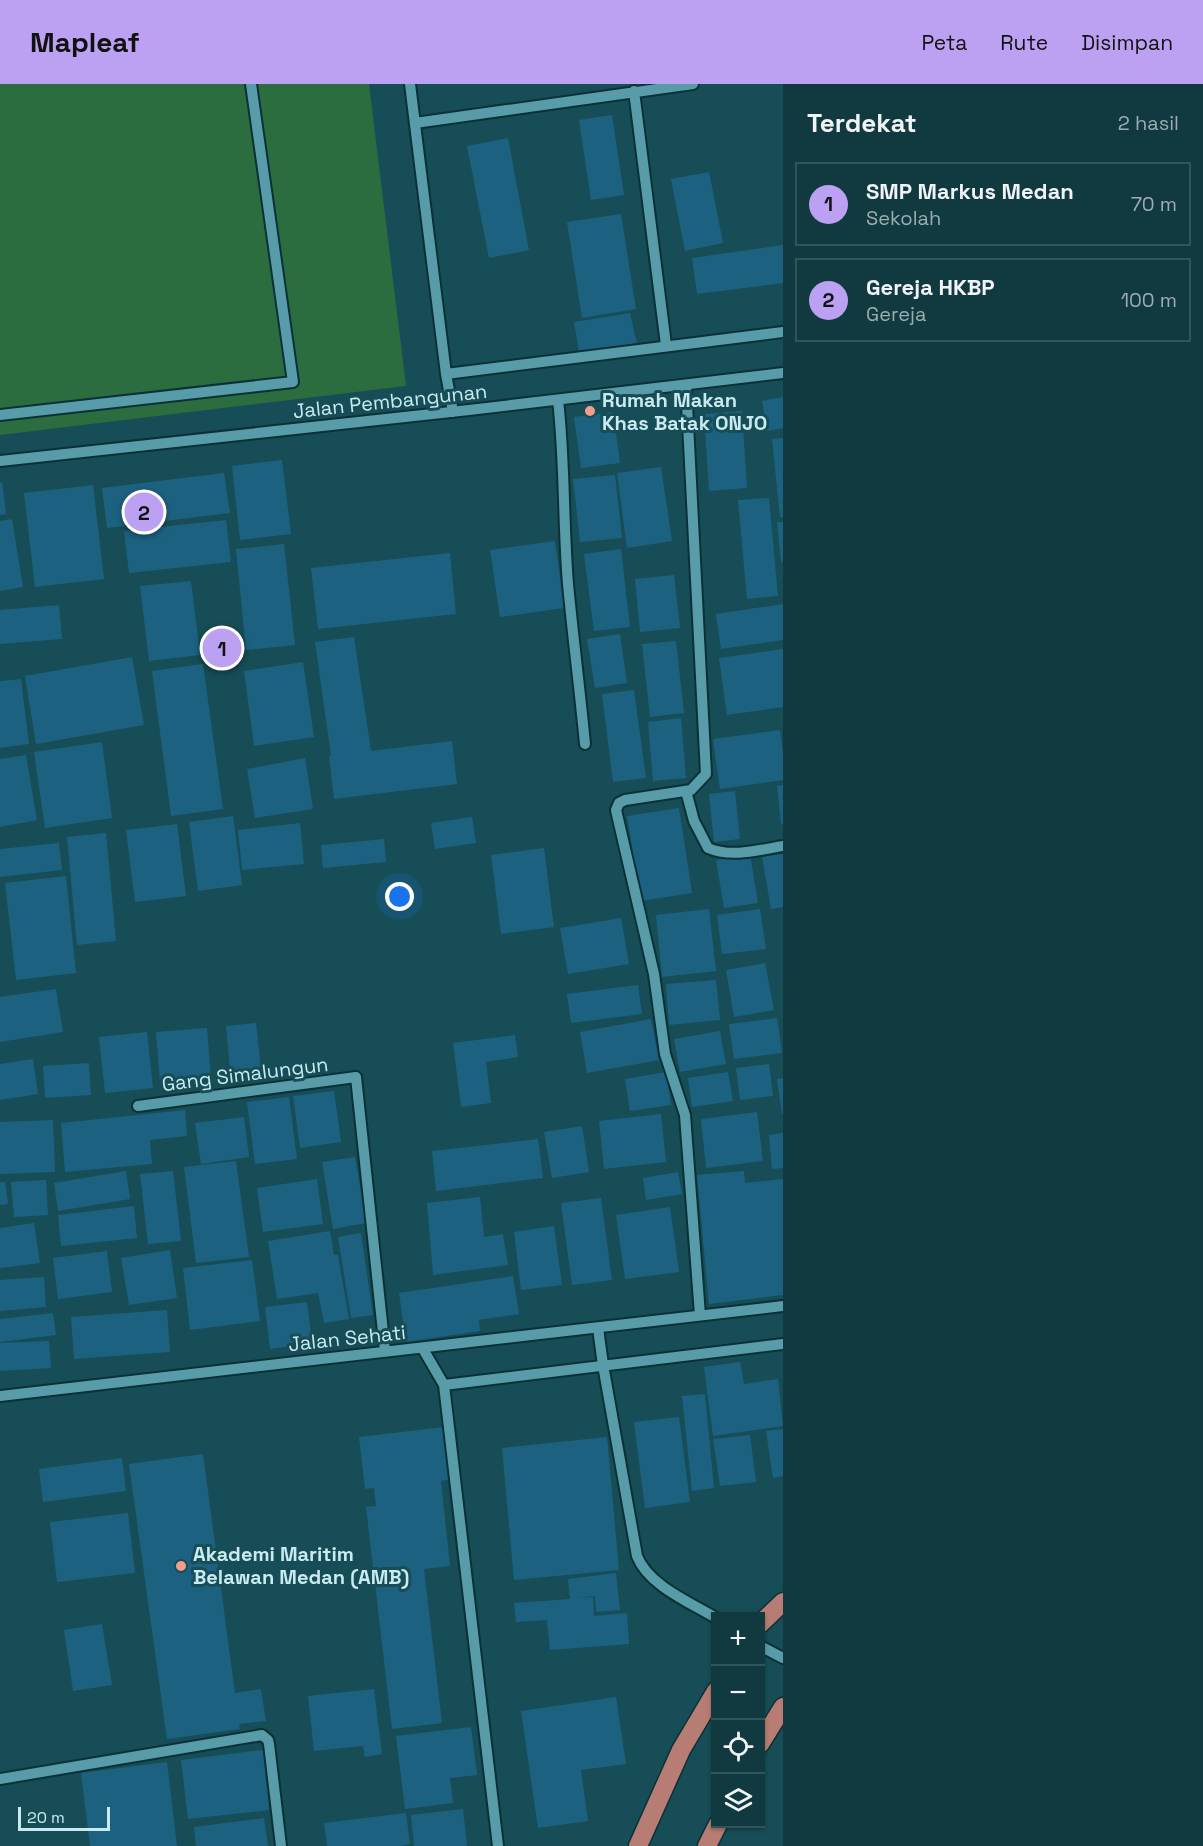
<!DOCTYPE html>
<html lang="id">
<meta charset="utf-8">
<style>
:root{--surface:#113a40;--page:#1a4147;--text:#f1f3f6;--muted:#9cadb1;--line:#305459;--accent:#bca0f2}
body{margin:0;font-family:"Space Grotesk",sans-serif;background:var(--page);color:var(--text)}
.controls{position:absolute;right:18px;bottom:18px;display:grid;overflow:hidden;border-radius:0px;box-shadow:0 2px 4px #0004}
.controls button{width:54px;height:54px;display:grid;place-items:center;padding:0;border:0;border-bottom:2px solid var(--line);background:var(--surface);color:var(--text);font:30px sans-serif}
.scale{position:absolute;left:18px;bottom:15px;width:92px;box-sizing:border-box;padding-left:6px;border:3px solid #c9eaf1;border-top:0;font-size:16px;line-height:21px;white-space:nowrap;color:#c9eaf1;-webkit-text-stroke:4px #174d56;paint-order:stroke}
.you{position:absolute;left:400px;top:813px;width:21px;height:21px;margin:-15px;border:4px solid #fff;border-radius:50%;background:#1a73e8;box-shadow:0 0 0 9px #1a73e833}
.badge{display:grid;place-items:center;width:39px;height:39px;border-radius:50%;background:var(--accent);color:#111;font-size:20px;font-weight:700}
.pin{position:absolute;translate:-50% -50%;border:3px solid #fff;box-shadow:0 2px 6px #0006}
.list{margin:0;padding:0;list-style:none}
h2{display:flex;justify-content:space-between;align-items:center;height:78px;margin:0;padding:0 24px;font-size:26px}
h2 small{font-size:20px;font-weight:400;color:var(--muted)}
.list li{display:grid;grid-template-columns:39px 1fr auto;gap:18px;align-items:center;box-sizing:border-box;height:84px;margin:0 12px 12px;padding:0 12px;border:2px solid var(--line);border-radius:0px}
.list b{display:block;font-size:22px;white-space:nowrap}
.list p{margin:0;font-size:20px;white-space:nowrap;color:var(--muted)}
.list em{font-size:20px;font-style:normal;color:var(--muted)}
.icon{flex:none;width:33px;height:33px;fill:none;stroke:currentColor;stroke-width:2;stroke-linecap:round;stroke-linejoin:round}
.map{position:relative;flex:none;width:783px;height:1762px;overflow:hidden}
header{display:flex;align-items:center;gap:36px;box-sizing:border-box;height:84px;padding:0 30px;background:var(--accent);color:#111}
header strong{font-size:28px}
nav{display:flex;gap:33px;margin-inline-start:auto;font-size:21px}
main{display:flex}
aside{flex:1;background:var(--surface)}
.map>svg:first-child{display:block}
</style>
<header>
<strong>Mapleaf</strong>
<nav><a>Peta</a><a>Rute</a><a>Disimpan</a></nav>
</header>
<main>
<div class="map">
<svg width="783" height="1762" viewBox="0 0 783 1762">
<rect width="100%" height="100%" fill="#174d56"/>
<path fill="#2c6d40" d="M0 0H369L406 302 0 351Z"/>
<path fill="#1c6280" d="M612 31 624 111 591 116 579 36Z
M508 54 529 166 489 174 467 62Z
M709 88 723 159 685 167 671 95Z
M621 130 636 225 582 234 567 138Z
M783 161V199L697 210 692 174Z
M630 229 637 259 579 268 574 238Z
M783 313V344L767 347 762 317Z
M742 327 747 404 709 407 704 330Z
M613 328 620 379 581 384 574 333Z
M783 354V433H780L772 355Z
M282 376 291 450 240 456 232 382Z
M661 383 672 457 627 464 617 389Z
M224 389 230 429 107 444 102 404Z
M615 391 622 454 580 458 573 395Z
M2 398 6 430 0 431V399Z
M93 401 104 495 35 503 24 409Z
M769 414 778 512 747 515 738 416Z
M12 435 23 503 0 507V437Z
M226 436 231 478 129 489 124 447Z
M777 438H783V478H781Z
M555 457 564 524 500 533 490 466Z
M284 460 295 561 246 566 236 465Z
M621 465 630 543 594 547 584 470Z
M450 469 456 530 318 545 311 484Z
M674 491 680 544 640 548 635 495Z
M191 497 200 571 149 577 140 502Z
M783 520V556L721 565 716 530Z
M59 521 62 555 0 560V526Z
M620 550 627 599 595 604 587 555Z
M354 553 371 667 452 657 457 700 334 715 329 672 331 671 315 558Z
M676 557 684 629 650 633 642 560Z
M783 565V623L727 631 719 574Z
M132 573 144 641 36 660 25 592Z
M303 578 314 653 254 662 244 587Z
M203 580 223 725 171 732 152 587Z
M21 595 29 660 0 664V597Z
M634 606 646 694 613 698 602 610Z
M681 634 686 694 653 697 648 638Z
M780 646 783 669V696L720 705 713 655Z
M102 658 112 734 45 744 34 668Z
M26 671 37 736 0 743V675Z
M305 674 313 725 255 734 247 685Z
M783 701V740H781L777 702Z
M735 707 740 755 714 758 709 710Z
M679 724 692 809 641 817 627 732Z
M233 732 242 801 198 807 189 738Z
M472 733 476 759 435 765 431 739Z
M300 739 304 780 242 786 238 746Z
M177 740 186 812 135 818 126 746Z
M106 749 116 857 77 861 67 753Z
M384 755 386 778 323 784 321 761Z
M59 759 62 786 0 793V765Z
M544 764 554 843 501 850 491 771Z
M750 770 758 819 724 824 716 776Z
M783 770V823L771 825 762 773Z
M66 792 76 889 16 896 5 799Z
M709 825 716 887 662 893 656 831Z
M760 825 766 865 722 870 717 831Z
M621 834 629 880 568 890 560 844Z
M765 879 774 926 734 933 726 886Z
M716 896 720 936 669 941 666 900Z
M638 901 642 930 571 939 567 910Z
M56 905 63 948 0 958V913Z
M777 934 782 969 734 975 729 940Z
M651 935 659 976 587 989 580 948Z
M256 939 262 995 231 997 226 942Z
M207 944 211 994 160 998 156 948Z
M720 947 726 980 680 988 674 955Z
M147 948 153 1004 105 1009 99 953Z
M515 951 518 973 486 978 491 1019 461 1023 453 959Z
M33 975 38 1010 0 1016V980Z
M89 979 91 1011 45 1014 43 982Z
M769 980 773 1012 740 1016 736 984Z
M666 988 671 1021 630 1027 625 995Z
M728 988 733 1017 692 1023 688 994Z
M783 994V1030H782L777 995Z
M334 1007 341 1058 300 1064 293 1012Z
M289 1013 297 1075 255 1080 247 1018Z
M185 1026 187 1052 150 1056 152 1080 65 1088 61 1039Z
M757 1028 763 1077 706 1084 701 1035Z
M661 1030 666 1078 604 1085 599 1037Z
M244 1033 249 1073 201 1080 195 1039Z
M53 1036 55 1088 0 1090V1038Z
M582 1042 589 1088 552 1094 544 1048Z
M783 1049V1084L772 1085 769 1051Z
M538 1055 543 1094 436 1107 432 1067Z
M355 1073 366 1139 333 1145 322 1078Z
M236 1077 249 1173 196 1179 184 1083Z
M126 1087 130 1115 58 1127 54 1099Z
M173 1087 181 1157 148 1160 140 1090Z
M744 1087 745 1099 783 1095V1211L709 1220 697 1091Z
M678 1088 682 1110 646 1116 643 1094Z
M317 1095 323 1140 263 1148 257 1104Z
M46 1096 48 1131 14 1133 11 1098Z
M0 1098H5L8 1120 0 1121Z
M480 1113 484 1153 503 1150 508 1181 433 1191 427 1119Z
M601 1114 612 1196 572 1201 561 1119Z
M134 1122 137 1154 61 1162 58 1131Z
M670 1123 679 1188 625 1195 616 1131Z
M34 1139 40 1179 0 1184V1144Z
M554 1142 562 1201 521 1206 514 1148Z
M330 1147 334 1171H338L349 1235 324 1239 318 1209 277 1215 268 1157Z
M361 1149 373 1231 351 1234 338 1153Z
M170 1166 177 1214 129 1221 121 1174Z
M107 1167 112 1208 58 1215 53 1174Z
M252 1176 260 1237 190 1246 183 1184Z
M513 1192 519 1230 479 1236 480 1247 406 1258 399 1209Z
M44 1193 46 1223 0 1227V1196Z
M307 1218 312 1259 270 1265 265 1223Z
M167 1226 170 1268 74 1275 71 1233Z
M53 1229 56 1251 0 1258V1235Z
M49 1257 51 1284 0 1287V1259Z
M740 1278 744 1300 778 1295 783 1342 713 1352 704 1283Z
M705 1310 714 1404 692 1407 682 1312Z
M679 1333 690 1418 645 1424 634 1338Z
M444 1343 451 1395 441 1397 450 1482 424 1485 442 1639 392 1645 366 1423 376 1422 374 1404 365 1405 359 1353Z
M783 1345V1392L773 1394 766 1347Z
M750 1351 756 1398 720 1402 713 1355Z
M607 1353 619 1486 514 1496 502 1364Z
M203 1370 235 1609 261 1605 266 1637 239 1640 240 1645 167 1655 129 1380Z
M122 1374 126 1407 43 1418 39 1385Z
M128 1429 135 1489 57 1498 50 1438Z
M616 1489 620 1526 596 1528 595 1512 575 1514 593 1513 594 1532 627 1529 629 1560 550 1566 547 1536 516 1538 514 1519 570 1515 568 1495Z
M102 1540 112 1601 73 1607 64 1546Z
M374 1605 382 1670 365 1673 363 1662 314 1667 308 1612Z
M616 1613 626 1680 581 1686 588 1737 538 1744 521 1627Z
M471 1643 477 1691 450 1694 453 1719 405 1725 396 1652Z
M263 1666 269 1726 188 1735 181 1676Z
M167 1678 177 1762H90L81 1689Z
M463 1725 467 1762H414L411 1731Z
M406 1729 410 1760 401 1762H327L324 1739Z
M264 1734 268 1762H196L194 1743Z"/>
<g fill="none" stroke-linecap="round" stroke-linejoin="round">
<g stroke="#0b3137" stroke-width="14">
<path id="minor" d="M410 0 446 290 783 248
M634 7 666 261
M415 39 693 0
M446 290 453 328
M686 301 706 690 691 706 625 716 619 719 616 726 654 890 665 970 685 1031 700 1231
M558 316C565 377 563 439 568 500 573 553 580 607 585 660
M0 331 293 298 251 0
M0 377 469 326 783 289
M686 707 694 737 708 764C731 774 759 766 783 762
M138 1022 356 993 385 1267
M598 1244 603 1281 637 1472C648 1501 689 1518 716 1534
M423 1265 444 1301 498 1762
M444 1301 783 1260
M0 1312 783 1222
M760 1562 783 1574
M0 1695 262 1651 268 1656 269 1660 281 1762"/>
</g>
<g stroke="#0b3137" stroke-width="21">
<path id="major" d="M760 1540 783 1518
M760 1660 783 1623
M638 1762 681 1666 716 1607
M707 1762 718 1740"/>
</g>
<use href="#minor" stroke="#589ca9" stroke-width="10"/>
<use href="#major" stroke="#b77d74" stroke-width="18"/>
</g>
<g fill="#f49d8c" stroke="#174d56" stroke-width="2">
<circle cx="590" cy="327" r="6"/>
<circle cx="181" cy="1482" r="6"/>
</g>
<g text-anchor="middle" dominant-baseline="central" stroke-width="6" stroke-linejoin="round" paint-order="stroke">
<g font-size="20" font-weight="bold" fill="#c9eaf1" stroke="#174d56" text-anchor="start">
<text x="602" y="316">Rumah Makan<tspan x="602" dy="23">Khas Batak ONJO</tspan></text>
<text x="193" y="1470">Akademi Maritim<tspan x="193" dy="23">Belawan Medan (AMB)</tspan></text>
</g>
<g font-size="20" fill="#c9eaf1" stroke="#174d56">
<text transform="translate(390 317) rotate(-6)">Jalan Pembangunan</text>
<text transform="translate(245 990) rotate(-7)">Gang Simalungun</text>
<text transform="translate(347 1254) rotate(-6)">Jalan Sehati</text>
</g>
</g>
</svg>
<div class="controls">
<button>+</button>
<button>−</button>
<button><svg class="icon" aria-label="locate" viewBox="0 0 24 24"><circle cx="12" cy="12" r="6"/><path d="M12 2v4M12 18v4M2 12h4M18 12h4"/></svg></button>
<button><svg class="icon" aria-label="layers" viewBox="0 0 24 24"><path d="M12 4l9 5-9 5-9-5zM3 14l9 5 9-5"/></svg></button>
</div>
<div class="scale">20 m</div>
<div class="you"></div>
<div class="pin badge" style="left:222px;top:564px">1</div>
<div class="pin badge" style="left:144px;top:428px">2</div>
</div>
<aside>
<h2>Terdekat<small>2 hasil</small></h2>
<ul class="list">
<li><span class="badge">1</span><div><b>SMP Markus Medan</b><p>Sekolah</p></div><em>70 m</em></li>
<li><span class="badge">2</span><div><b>Gereja HKBP</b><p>Gereja</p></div><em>100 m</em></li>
</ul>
</aside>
</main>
